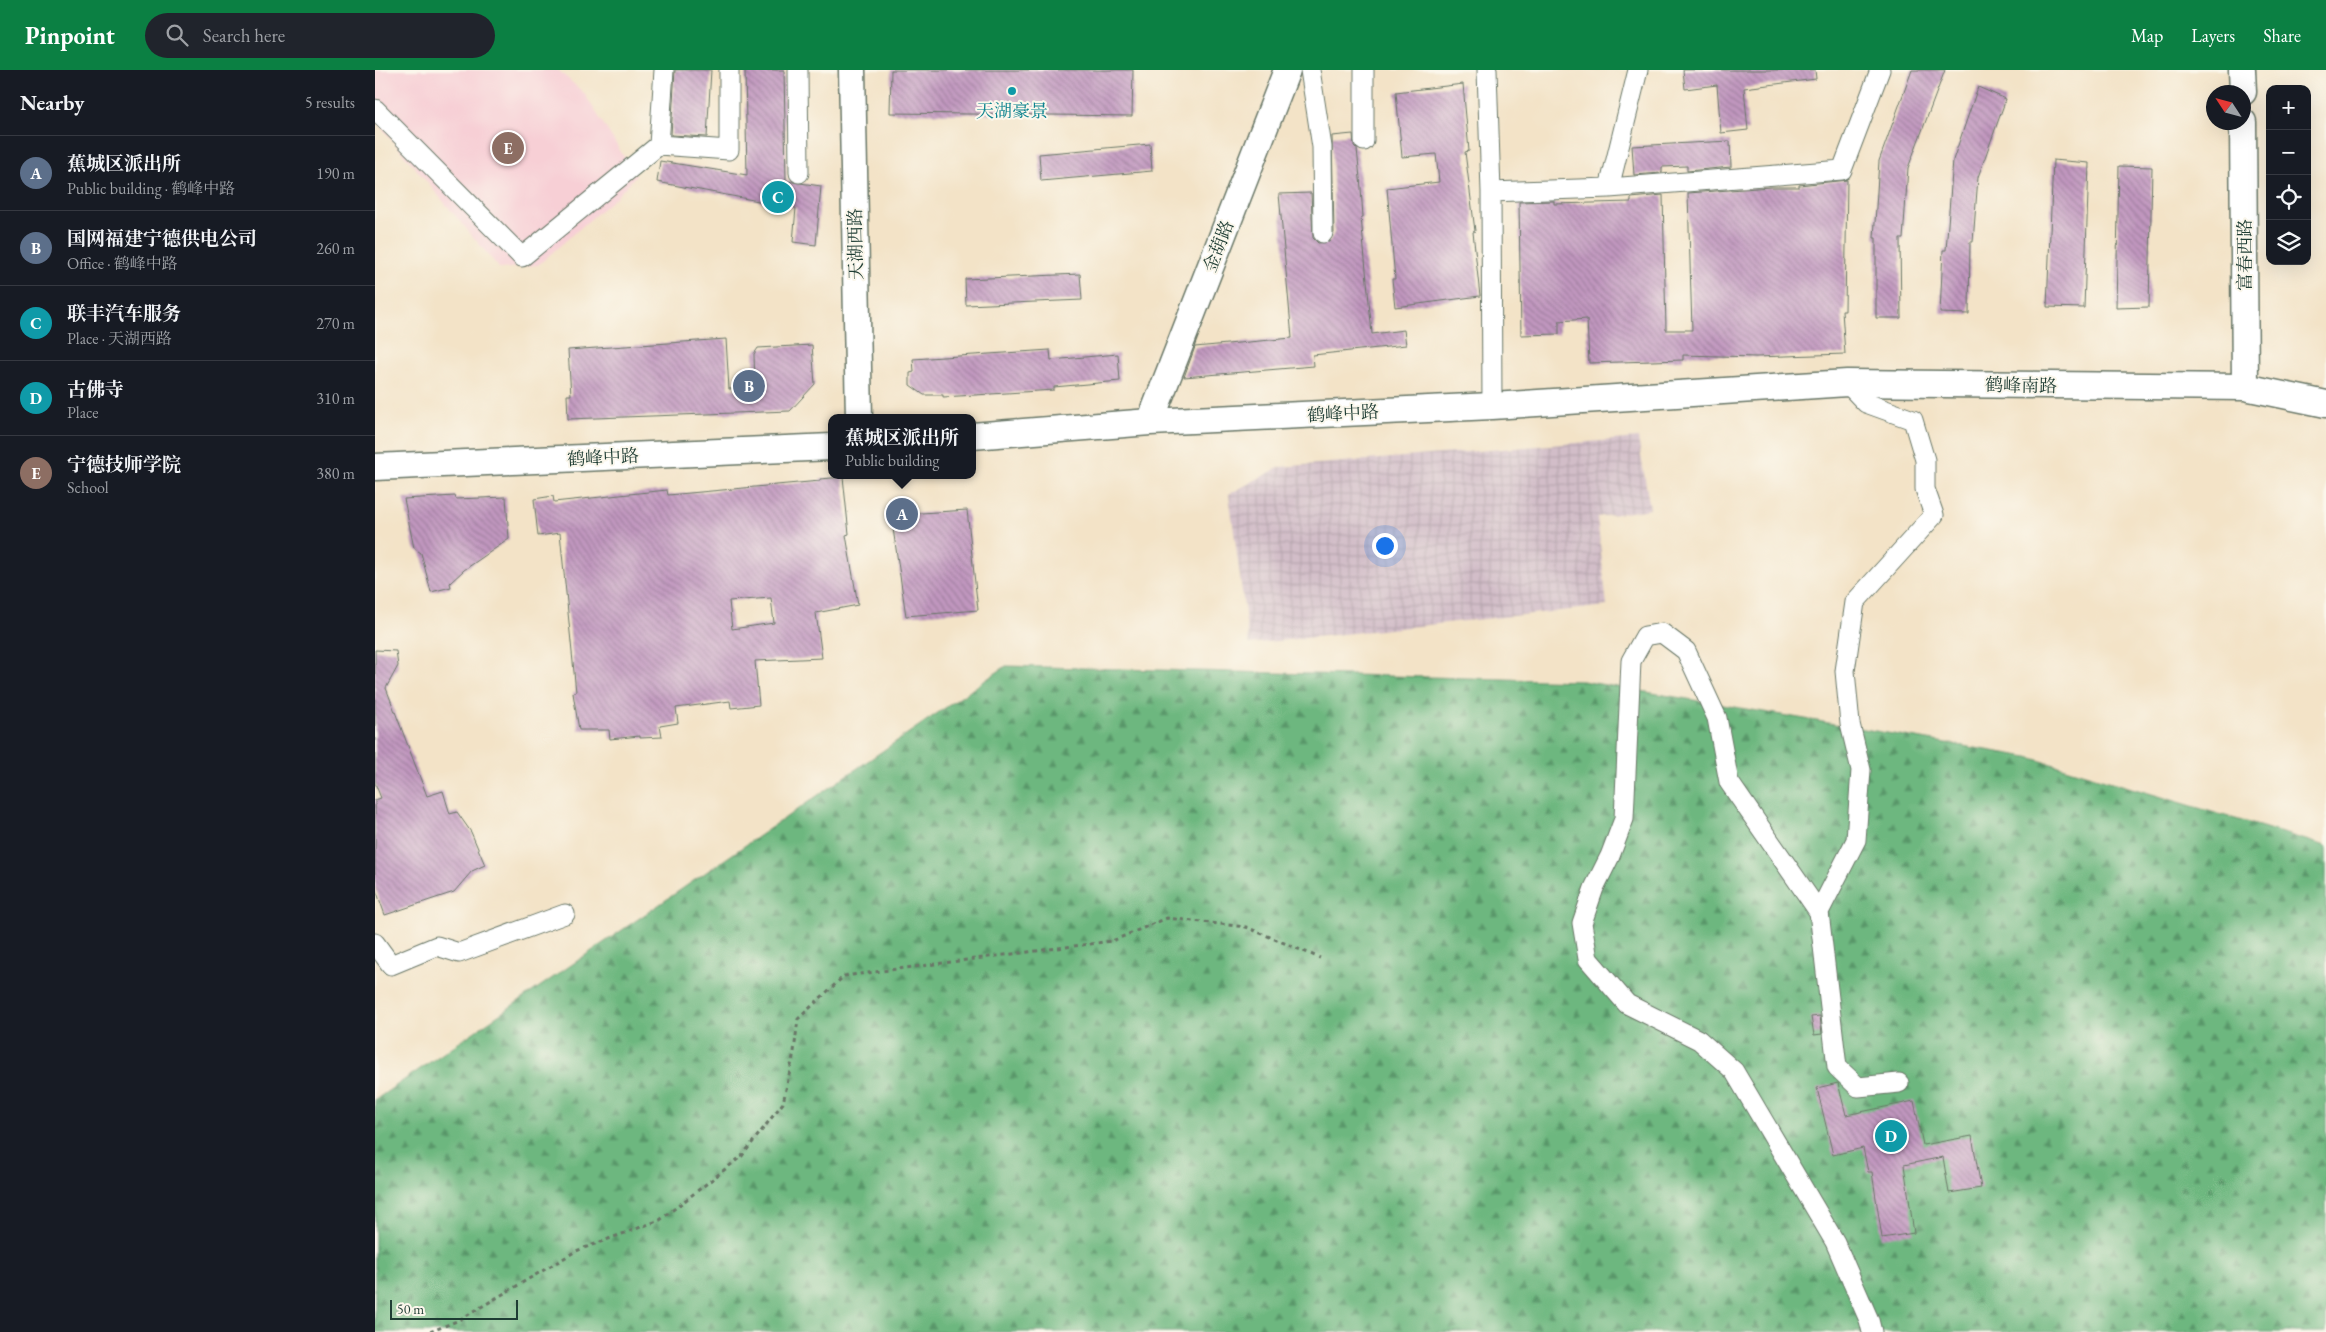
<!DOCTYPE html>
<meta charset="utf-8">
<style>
:root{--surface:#171b24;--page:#20242c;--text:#f1f3f6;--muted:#9ea1a6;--line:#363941;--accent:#0b8043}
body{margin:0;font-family:"EB Garamond","Noto Serif SC",serif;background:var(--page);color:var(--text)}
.controls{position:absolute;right:15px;top:15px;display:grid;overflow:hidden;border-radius:10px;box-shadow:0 5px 20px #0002}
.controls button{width:45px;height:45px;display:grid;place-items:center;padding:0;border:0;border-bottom:1px solid var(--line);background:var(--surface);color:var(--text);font:25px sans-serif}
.compass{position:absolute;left:1831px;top:15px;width:45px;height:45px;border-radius:50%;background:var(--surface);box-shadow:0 5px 20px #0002;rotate:306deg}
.scale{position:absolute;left:15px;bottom:12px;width:128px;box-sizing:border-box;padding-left:5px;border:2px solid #1f3d34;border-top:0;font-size:14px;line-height:18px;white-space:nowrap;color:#1f3d34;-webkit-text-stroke:4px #fbf7ec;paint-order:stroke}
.you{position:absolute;left:1009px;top:475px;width:18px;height:18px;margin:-12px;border:4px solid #fff;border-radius:50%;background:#1a73e8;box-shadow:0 0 0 8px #1a73e833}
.badge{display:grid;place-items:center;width:32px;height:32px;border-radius:50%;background:var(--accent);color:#fff;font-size:16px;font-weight:700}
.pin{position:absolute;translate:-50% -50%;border:2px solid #fff;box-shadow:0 1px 5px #0006}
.popup{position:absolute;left:453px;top:344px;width:148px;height:65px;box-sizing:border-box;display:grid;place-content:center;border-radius:10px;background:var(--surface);filter:drop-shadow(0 1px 4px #0005);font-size:16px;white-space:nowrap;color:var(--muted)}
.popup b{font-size:19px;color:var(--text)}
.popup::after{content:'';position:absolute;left:50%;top:100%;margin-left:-10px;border:10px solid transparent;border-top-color:var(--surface)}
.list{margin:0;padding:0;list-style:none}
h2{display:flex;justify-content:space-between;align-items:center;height:65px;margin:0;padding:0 20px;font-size:21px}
h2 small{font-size:16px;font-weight:400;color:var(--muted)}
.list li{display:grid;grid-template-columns:32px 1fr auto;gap:15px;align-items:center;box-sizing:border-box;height:75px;padding:0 20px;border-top:1px solid var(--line)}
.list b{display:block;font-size:19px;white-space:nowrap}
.list p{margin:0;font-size:16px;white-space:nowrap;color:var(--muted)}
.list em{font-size:16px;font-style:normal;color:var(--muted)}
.icon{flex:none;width:28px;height:28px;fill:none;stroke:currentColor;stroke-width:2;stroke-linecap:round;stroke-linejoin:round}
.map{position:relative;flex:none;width:1951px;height:1262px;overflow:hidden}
header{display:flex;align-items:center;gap:30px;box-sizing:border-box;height:70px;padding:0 25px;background:var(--accent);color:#fff}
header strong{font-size:24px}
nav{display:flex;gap:28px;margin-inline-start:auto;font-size:18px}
.search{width:350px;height:45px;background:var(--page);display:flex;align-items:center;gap:12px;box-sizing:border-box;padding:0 18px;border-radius:28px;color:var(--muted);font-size:19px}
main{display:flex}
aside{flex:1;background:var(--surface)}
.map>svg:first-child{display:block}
</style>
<header>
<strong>Pinpoint</strong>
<div class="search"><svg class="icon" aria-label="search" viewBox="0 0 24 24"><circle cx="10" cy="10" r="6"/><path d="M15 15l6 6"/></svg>Search here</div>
<nav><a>Map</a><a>Layers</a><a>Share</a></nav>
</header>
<main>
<aside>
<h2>Nearby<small>5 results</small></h2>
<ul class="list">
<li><span class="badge" style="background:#5c6f8a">A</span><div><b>蕉城区派出所</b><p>Public building · 鹤峰中路</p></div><em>190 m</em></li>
<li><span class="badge" style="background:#5c6f8a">B</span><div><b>国网福建宁德供电公司</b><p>Office · 鹤峰中路</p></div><em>260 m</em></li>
<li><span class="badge" style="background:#0f9aa8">C</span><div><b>联丰汽车服务</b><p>Place · 天湖西路</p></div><em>270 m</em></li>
<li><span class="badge" style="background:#0f9aa8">D</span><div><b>古佛寺</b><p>Place</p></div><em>310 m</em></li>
<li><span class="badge" style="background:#8d6e63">E</span><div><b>宁德技师学院</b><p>School</p></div><em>380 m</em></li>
</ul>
</aside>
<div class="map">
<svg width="1951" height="1262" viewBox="0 0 1951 1262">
<defs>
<pattern id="industrial-grid" width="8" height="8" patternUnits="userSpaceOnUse" patternTransform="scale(1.25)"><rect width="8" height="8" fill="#d2bdc8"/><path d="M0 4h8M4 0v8" fill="none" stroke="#b4a3ac"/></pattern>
<pattern id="forest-firs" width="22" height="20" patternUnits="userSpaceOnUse" patternTransform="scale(1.25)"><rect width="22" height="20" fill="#6db77f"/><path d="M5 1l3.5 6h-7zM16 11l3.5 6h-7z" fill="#599669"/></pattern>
<pattern id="building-back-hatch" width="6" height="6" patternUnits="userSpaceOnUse" patternTransform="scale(1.25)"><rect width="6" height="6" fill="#c197bf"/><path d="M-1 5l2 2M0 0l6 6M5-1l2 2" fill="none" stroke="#9c7c9c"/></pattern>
</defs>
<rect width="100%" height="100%" fill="#fbf7ec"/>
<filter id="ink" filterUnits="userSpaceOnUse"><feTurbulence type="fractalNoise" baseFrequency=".02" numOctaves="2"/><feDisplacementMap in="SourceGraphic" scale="10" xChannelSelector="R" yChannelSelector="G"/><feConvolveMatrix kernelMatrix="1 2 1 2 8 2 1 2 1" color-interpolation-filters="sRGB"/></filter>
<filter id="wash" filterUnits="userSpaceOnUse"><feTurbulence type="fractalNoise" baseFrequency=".0096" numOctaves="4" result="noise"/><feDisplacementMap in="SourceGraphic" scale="20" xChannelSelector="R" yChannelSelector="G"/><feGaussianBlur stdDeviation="1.12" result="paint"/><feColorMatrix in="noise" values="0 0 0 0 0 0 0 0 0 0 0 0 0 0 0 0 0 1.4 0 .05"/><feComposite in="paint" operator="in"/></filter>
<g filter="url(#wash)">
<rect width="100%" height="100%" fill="#f3e3c7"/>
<path fill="#f7cfd5" d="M0 0H183L209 23 261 106 241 127 163 195 125 199 0 50Z"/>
<path fill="url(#industrial-grid)" d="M1263 368 1275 439 1222 447 1232 536 874 574 854 424 905 397Z"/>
<path fill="url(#forest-firs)" stroke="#467a5a" d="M631 596 1207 611 1653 687 1951 776V1262H0V1030Z"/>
<g id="blocks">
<path fill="url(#building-back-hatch)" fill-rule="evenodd" d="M300 0H336L332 67 296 65Z
M370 0H409L411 111 446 116 441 175 418 172 421 138 282 112 285 91 372 105Z
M516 0H758L757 46 515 43Z
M1308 0H1440L1441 9 1369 18 1373 60 1346 63 1342 15 1310 19Z
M1537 0H1570L1533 98 1528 169H1525L1526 248H1501V168H1499L1504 91Z
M1088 14 1094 81 1090 82 1100 161 1098 162 1105 226 1020 237 1017 209H1020L1012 118 1064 112 1061 84 1027 87 1021 22Z
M1603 17 1631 29 1603 107 1598 172H1595L1594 244 1565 243 1568 180H1571L1578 90Z
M978 64 979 76 982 79 986 118 988 147H986L997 264 1029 260 1031 275 938 285 939 296 809 307 820 277 917 268 904 124 936 123 938 168 943 173 954 172 959 163 957 66Z
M1355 71 1356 97 1312 101V96L1287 97V103L1259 105 1257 76Z
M775 74 777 101 666 111 664 84Z
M1678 90 1714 93 1709 238 1672 237Z
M1744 96 1777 97 1774 237 1741 238Z
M1472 110 1470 241H1467L1470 284 1381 287 1308 285V290L1214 293 1212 249 1184 251V264L1146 265 1144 132 1179 131V134L1256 132V128L1288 125 1291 260H1317L1313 123 1396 117H1424V115Z
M705 204 707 230 591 235 590 209Z
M351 269 354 319 380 318 379 284 383 278 437 275 440 314 415 341 193 349 192 325H196L193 280Z
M675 280 676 290 743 284 745 311 679 317V320L568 327V325H549L535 315V303L539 302 538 289Z
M468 407 474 464 471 465 483 535 441 543 447 588 380 591 384 635 356 638 355 631 301 638 303 653 285 656 287 667 265 668V666L235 669 234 660H204L198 623 201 622 185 463 163 466 159 429 178 426 179 432 292 420 293 425 445 411V409ZM396 528 399 553 357 559 354 531Z
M80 426 81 429 131 427 134 469 89 500 75 513 76 517 56 522 46 483 39 478 29 429Z
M592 440 603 540 531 546 516 445Z
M0 580 21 581 23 596 11 618 52 726 68 721 75 744 82 742 96 762 110 795 97 801 79 822 10 845 0 817V730L6 728 0 713Z
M1445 946 1447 964 1439 965 1436 947Z
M1463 1013 1471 1045 1539 1031 1548 1075 1597 1066 1606 1118 1574 1123 1568 1087 1529 1095 1539 1163 1507 1168 1497 1102H1493L1488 1078 1458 1085 1442 1018Z"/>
</g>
</g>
<g filter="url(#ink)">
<use href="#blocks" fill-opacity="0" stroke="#697767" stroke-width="1"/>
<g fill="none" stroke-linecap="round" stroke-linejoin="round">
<g stroke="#697767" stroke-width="21">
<path id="street" d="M289 0 284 75 354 80V0
M423 0 424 103
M935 0 947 77 948 163
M989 0V71
M1112 0 1116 122 1117 336
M0 39 147 187 284 75
M1234 118 1467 100 1505 0
M1116 122 1234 118 1263 0
M1472 313 1491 333 1538 350 1550 390V419L1559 445 1480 532 1470 601 1475 654 1486 700 1481 770 1444 842 1462 997 1483 1017 1524 1013
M1444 842 1354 712 1342 648 1311 581 1287 563 1270 566 1256 591 1249 749 1235 786 1219 818 1207 853 1213 889 1252 934 1324 970 1359 1001 1460 1172 1494 1250 1497 1262
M0 873 16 895 62 876 84 883 190 844"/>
</g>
<g stroke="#697767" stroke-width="29">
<path id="secondary" d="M477 0 484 348
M1867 0 1868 22
M1868 52 1870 317
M775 352 912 0
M597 366 775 352 1117 336 1472 313 1870 317 1951 334
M0 397 457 377"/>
</g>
<path stroke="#697767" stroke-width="3" stroke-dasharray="4 4" stroke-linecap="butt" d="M55 1262 84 1250 201 1181 285 1150 367 1086 408 1033 419 982 423 949 469 906 737 871 792 848 871 857 945 888"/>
<use href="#street" stroke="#fff" stroke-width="19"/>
<use href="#secondary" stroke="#fff" stroke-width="26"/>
</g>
</g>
<circle fill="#0f9aa8" stroke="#fbf7ec" stroke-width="2" cx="637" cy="21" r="5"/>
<g text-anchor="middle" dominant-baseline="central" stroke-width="4" stroke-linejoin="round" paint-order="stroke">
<g font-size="18" fill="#0d838f" stroke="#fbf7ec">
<text x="637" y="40">天湖豪景</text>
</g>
<g font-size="18" fill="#1f3d34" stroke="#fbf7ec">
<text transform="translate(480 174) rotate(-91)">天湖西路</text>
<text transform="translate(843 176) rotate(-69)">金葫路</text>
<text transform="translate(1869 185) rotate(-90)">富春西路</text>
<text transform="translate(1646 315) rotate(1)">鹤峰南路</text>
<text transform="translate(968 343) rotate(-3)">鹤峰中路</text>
<text transform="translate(228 387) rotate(-3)">鹤峰中路</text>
</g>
</g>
</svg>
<div class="controls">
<button>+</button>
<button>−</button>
<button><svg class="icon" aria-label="locate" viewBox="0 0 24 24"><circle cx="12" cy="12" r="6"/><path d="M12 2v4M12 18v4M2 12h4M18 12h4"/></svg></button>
<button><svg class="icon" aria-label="layers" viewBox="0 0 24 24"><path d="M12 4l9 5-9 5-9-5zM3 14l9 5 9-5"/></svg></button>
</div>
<svg class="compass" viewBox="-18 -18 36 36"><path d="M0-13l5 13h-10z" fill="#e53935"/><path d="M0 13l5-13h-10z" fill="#9ea1a6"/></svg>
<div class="scale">50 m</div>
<div class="you"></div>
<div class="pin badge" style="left:527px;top:444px;background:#5c6f8a">A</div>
<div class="popup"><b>蕉城区派出所</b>Public building</div>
<div class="pin badge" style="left:374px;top:316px;background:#5c6f8a">B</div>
<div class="pin badge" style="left:403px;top:127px;background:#0f9aa8">C</div>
<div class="pin badge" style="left:1516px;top:1066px;background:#0f9aa8">D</div>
<div class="pin badge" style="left:133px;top:78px;background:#8d6e63">E</div>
</div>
</main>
